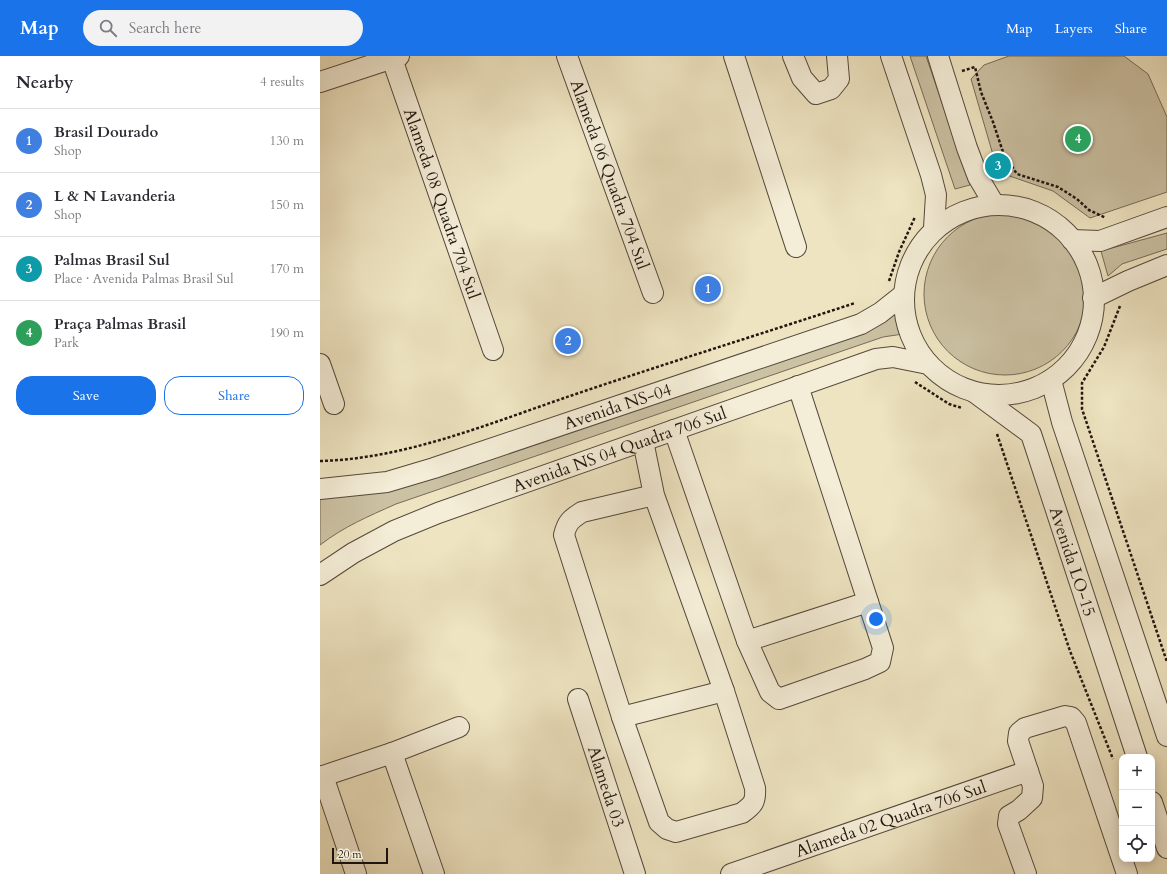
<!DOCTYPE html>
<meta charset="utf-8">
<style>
:root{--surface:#fff;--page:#f2f2f3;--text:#2b2b33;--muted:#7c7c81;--line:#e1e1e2;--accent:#1a73e8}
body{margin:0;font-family:Cardo,serif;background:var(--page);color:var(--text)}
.controls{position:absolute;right:12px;bottom:12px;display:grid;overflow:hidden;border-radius:8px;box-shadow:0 2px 10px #0003}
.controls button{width:36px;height:36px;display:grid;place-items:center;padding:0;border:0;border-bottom:1px solid var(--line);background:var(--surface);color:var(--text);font:20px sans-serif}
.scale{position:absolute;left:12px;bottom:10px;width:56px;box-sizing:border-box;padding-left:4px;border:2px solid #20150f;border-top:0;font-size:11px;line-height:14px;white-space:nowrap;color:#20150f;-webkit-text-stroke:3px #f4edd7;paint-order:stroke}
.you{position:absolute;left:556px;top:563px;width:14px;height:14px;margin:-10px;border:3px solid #fff;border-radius:50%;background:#1a73e8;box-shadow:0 0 0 6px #1a73e833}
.badge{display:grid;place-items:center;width:26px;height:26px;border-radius:50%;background:var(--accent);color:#fff;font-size:13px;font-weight:700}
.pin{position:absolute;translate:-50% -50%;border:2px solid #fff;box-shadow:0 1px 4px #0006}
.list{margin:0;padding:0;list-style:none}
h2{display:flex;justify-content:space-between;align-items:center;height:52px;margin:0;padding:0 16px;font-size:17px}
h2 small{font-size:13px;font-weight:400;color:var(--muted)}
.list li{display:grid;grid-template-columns:26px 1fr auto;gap:12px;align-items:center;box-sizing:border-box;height:64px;padding:0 16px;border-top:1px solid var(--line)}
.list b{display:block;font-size:15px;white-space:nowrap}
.list p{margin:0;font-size:13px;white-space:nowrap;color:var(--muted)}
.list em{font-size:13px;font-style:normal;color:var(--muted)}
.actions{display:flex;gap:8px;padding:12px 16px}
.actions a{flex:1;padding:9px 0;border:1px solid var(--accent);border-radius:16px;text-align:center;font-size:14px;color:var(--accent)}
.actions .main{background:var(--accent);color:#fff}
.icon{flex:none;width:22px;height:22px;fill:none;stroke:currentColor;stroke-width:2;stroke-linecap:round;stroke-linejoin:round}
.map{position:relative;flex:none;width:847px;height:818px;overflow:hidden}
header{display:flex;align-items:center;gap:24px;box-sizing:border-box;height:56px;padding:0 20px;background:var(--accent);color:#fff}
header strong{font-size:19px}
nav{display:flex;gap:22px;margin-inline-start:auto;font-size:14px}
.search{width:280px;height:36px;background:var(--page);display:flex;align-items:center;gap:10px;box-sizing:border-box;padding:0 14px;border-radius:22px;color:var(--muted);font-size:15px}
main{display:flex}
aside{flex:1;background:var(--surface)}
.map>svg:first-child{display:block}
</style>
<header>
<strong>Map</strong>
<div class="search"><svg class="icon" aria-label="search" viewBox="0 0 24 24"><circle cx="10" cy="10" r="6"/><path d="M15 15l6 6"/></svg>Search here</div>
<nav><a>Map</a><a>Layers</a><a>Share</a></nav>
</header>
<main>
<aside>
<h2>Nearby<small>4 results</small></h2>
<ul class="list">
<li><span class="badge" style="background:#3f7fe0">1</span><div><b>Brasil Dourado</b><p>Shop</p></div><em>130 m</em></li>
<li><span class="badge" style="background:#3f7fe0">2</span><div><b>L &amp; N Lavanderia</b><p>Shop</p></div><em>150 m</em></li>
<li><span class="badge" style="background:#0f9aa8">3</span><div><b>Palmas Brasil Sul</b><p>Place · Avenida Palmas Brasil Sul</p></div><em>170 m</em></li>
<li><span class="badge" style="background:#2e9e5b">4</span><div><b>Praça Palmas Brasil</b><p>Park</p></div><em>190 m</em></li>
</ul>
<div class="actions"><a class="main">Save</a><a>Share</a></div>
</aside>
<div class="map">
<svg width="847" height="818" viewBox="0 0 847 818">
<rect width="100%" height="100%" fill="#eee4c1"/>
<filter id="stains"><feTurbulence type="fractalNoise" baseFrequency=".005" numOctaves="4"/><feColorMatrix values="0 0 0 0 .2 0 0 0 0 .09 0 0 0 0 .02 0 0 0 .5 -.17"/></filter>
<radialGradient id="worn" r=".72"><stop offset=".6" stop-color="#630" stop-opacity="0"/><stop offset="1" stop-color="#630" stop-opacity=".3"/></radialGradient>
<path fill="#cbc1a3" stroke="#766b59" d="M590 0H606L650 129 635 133Z
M689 0H804L828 18 847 61V136L770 162 733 135 678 116 651 23 664 9Z
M604 238a81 81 0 1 1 162 0a81 81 0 1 1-162 0Z
M847 177V193L802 208 788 220 781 195Z
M577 256 583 278 563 281 76 448C47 461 25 470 0 489V443Z"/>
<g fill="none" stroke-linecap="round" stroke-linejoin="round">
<g stroke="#54493c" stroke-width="22">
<g id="minor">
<path id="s1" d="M71 0 173 294"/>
<path id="s2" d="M247 0 333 237"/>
<path d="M414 0 476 191"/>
<path d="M473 0 482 22 496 38 511 33 519 23 517 0"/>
<path d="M571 0 611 119 616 139 614 172"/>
<path d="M618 0 647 92 658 121 674 148"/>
<path d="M0 26 79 0"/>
<circle cx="679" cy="244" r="95"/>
<path d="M752 184 780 185 847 161"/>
<path d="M773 242 808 225 847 209"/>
<path d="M0 308 14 348"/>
<path d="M731 324 742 366 847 680"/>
<path id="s3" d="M654 336 711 378 817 701"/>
<path d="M354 374 427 585 548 546"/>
<path d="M323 385 334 439 404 635 435 732C436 746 433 749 422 757L356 776 347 773 339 766 302 661 244 479C247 466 251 463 262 456L334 439"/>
<path id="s4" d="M0 433 67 426 114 412 541 268 560 257 584 238"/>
<path id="s5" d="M0 519 33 497 74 475 118 457 556 303 573 301 608 308"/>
<path d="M427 585 450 636 459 643 545 613 560 606 563 592 478 330"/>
<path id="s6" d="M258 643 315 818"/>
<path d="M302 661 404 635"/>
<path d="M72 697 114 818"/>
<path d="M3 720 36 818"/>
<path d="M0 721 72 697 139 671"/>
<path d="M832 746 847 792"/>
<path id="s7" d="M411 818 708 715"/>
<path d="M706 818 688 768 689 760 699 754 712 742 713 730 698 685 699 677 705 672 745 660 751 661 756 667 807 818"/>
</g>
</g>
<path stroke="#20150f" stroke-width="2.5" stroke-dasharray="3 2" stroke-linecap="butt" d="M642 15 655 11 661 36 673 66 684 99 697 118 738 131 757 143 769 154 786 162
M569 225 579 196 595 161
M800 250 784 291 762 327V353L847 606
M595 326 629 348 642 352
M677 378 750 595 793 703
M0 405C86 403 173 366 253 339 347 307 441 278 535 247"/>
<use href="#minor" stroke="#f4edd7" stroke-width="20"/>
</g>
<g text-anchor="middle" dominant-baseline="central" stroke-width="3" stroke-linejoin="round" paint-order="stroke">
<g font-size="17" fill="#20150f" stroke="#f4edd7">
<text stroke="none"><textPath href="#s2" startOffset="126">Alameda 06 Quadra 704 Sul</textPath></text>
<text stroke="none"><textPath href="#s1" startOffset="156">Alameda 08 Quadra 704 Sul</textPath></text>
<text stroke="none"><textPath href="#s4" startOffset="310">Avenida NS-04</textPath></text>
<text stroke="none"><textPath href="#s5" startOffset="326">Avenida NS 04 Quadra 706 Sul</textPath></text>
<text stroke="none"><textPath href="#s3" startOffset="205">Avenida LO-15</textPath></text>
<text stroke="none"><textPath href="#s6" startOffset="92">Alameda 03</textPath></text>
<text stroke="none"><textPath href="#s7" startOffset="169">Alameda 02 Quadra 706 Sul</textPath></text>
</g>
</g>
<rect width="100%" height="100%" filter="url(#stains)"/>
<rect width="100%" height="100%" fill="url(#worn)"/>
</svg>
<div class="controls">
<button>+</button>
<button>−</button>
<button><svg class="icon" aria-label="locate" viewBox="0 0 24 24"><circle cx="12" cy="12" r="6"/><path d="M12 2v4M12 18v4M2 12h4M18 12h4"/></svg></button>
</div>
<div class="scale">20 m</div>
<div class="you"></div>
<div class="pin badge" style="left:388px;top:233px;background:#3f7fe0">1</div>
<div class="pin badge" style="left:248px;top:285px;background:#3f7fe0">2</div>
<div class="pin badge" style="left:678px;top:110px;background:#0f9aa8">3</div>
<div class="pin badge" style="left:758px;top:83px;background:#2e9e5b">4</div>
</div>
</main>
